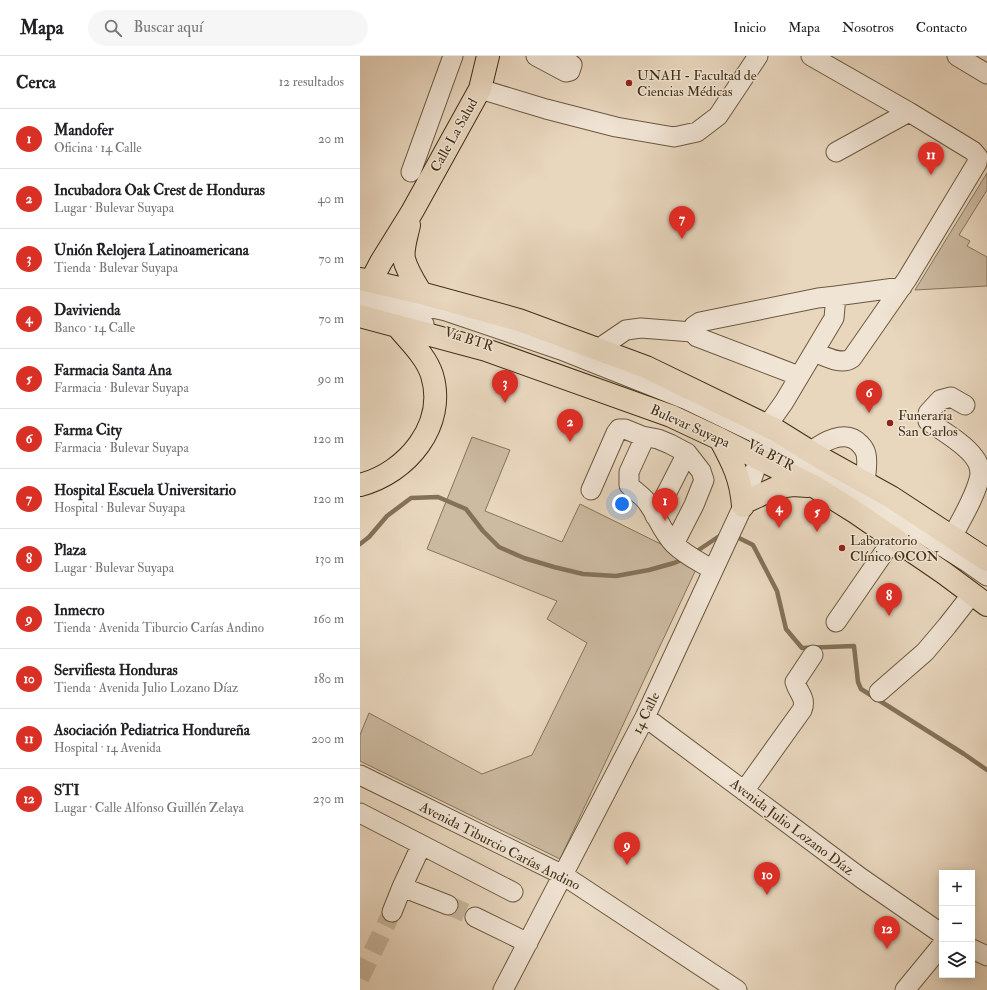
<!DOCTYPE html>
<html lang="es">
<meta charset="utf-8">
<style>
:root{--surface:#fff;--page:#f6f6f6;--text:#202124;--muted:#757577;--line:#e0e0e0;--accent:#d93025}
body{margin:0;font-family:"IM FELL Double Pica",serif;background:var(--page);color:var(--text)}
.controls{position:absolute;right:12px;bottom:12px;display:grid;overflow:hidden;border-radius:0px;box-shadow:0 2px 10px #0003}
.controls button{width:36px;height:36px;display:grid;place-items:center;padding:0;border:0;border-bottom:1px solid var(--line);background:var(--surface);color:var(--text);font:20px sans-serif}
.you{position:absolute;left:262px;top:448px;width:14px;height:14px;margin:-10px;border:3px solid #fff;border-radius:50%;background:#1a73e8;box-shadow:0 0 0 6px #1a73e833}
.badge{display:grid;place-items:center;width:26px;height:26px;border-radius:50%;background:var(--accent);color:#fff;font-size:13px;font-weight:700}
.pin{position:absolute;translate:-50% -33px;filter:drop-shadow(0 1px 2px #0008)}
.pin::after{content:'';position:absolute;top:21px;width:14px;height:12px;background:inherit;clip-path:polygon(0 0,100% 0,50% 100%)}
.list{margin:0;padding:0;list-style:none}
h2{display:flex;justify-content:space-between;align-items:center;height:52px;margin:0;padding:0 16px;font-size:17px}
h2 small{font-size:13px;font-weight:400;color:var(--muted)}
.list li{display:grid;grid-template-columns:26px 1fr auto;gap:12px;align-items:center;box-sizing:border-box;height:60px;padding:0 16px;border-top:1px solid var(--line)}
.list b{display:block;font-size:15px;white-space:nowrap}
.list p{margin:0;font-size:13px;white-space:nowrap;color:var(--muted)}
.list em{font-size:13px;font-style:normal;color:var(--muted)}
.icon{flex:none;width:22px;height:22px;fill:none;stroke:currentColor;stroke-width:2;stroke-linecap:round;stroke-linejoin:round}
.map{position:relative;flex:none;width:627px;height:934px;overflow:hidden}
header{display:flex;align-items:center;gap:24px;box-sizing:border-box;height:56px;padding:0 20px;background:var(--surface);border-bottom:1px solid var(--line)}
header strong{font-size:19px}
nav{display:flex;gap:22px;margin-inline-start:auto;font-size:14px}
.search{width:280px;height:36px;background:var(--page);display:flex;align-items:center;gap:10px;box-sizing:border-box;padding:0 14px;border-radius:22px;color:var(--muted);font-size:15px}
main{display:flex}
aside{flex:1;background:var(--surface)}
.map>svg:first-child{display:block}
</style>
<header>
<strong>Mapa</strong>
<div class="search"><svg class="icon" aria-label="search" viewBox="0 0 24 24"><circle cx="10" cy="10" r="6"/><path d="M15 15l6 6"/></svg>Buscar aquí</div>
<nav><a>Inicio</a><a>Mapa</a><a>Nosotros</a><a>Contacto</a></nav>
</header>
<main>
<aside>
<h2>Cerca<small>12 resultados</small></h2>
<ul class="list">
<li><span class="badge">1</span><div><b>Mandofer</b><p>Oficina · 14 Calle</p></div><em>20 m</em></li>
<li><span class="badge">2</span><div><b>Incubadora Oak Crest de Honduras</b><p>Lugar · Bulevar Suyapa</p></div><em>40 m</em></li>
<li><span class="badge">3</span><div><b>Unión Relojera Latinoamericana</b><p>Tienda · Bulevar Suyapa</p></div><em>70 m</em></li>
<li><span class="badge">4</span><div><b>Davivienda</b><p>Banco · 14 Calle</p></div><em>70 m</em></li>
<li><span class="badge">5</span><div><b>Farmacia Santa Ana</b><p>Farmacia · Bulevar Suyapa</p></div><em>90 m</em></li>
<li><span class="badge">6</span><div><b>Farma City</b><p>Farmacia · Bulevar Suyapa</p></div><em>120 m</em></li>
<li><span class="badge">7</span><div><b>Hospital Escuela Universitario</b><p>Hospital · Bulevar Suyapa</p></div><em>120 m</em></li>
<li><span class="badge">8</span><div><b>Plaza</b><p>Lugar · Bulevar Suyapa</p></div><em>130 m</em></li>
<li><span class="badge">9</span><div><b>Inmecro</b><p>Tienda · Avenida Tiburcio Carías Andino</p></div><em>160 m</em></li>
<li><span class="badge">10</span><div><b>Servifiesta Honduras</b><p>Tienda · Avenida Julio Lozano Díaz</p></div><em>180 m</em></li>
<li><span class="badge">11</span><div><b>Asociación Pediatrica Hondureña</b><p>Hospital · 14 Avenida</p></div><em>200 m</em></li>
<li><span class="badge">12</span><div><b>STI</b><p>Lugar · Calle Alfonso Guillén Zelaya</p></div><em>230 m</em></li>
</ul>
</aside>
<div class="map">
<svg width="627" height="934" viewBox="0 0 627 934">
<rect width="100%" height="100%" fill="#e8d6bd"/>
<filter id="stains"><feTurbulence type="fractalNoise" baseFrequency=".005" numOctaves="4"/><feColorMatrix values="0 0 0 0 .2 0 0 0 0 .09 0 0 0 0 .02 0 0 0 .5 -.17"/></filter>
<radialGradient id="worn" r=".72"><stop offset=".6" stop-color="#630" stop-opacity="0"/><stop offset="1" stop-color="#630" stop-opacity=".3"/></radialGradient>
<path fill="#ccbaa1" stroke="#86745c" d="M627 117V134L599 179 610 185 607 190 627 201V230L555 234Z
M112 381 150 394 125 455 202 486 220 448 339 507 200 803 0 705V679L9 657 122 718 172 699 227 587 187 563 197 545 67 493Z"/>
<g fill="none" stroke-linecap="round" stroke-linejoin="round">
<path stroke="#837158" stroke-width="4.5" d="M375 480 393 489 417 535 426 573 442 592 494 590 498 626 501 633 604 698 627 714
M0 488 9 481 27 460 51 442 78 441 106 453 123 475 139 491 164 502 194 511 223 518 256 520 289 514 314 507 324 503
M334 497 364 477"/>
<path stroke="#c7b59c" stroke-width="19" stroke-dasharray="19 10" stroke-linecap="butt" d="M88 849 115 861
M0 922 32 856"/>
<g stroke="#6b5940" stroke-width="21">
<path id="minor" d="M176 0 206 16 210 15 212 9 201 0
M451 0 549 56 613 95 618 101 617 107 547 223 492 302C481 310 465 300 454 296
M597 0 627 18
M120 33 186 53 256 71 314 81 337 76 358 60 398 0
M476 96 549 56
M51 116 93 0
M476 240 542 231
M0 242 14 245 36 244 86 255 201 294 327 344 408 383 534 460 607 506 627 520
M14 245 34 257 64 268
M332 276 334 270 340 266 458 242 476 240 474 262 424 346 407 370
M238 293 266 274 281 272 332 276 337 281 439 320
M285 381 269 416V429C274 435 282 439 287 446 297 459 302 476 314 488 325 499 340 506 353 514
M450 396C463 386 486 372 500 388 503 391 505 394 506 398 508 407 506 417 505 426
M231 434 256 377 259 373H265L282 380 298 383 310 388 327 397 341 415 344 424 334 449 314 488
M295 460 327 397
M592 481C601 464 618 436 620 418 620 412 618 406 614 401 604 387 582 375 568 365V357L580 344 591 341 605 349
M476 566 534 482
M519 636 565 596 587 570 612 538
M285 661 501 822 582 878
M0 719 203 819 377 934
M384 735 442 654C447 642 438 637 435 626L453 599
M0 757 153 836
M42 831 88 849
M32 856 42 831 61 790
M115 861 168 887
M612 893 627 900
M143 934 285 661 383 450 399 402 405 390
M545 934 582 889"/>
</g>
<g stroke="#412f16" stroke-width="24">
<path id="major" d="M49 169C47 179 42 193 44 203 47 215 55 227 61 237
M0 223 61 237 159 264 286 311 414 373 459 401 531 441 627 504
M11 225 21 206 52 156 120 33 128 0
M0 260 126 294 311 360 360 383 455 431 495 456 584 517 627 549
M360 383C373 407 381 423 383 450
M0 429C47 417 87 369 72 319 66 300 49 285 37 270
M385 446 418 431 433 429 448 430"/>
</g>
<use href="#minor" stroke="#f0e4d4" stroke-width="19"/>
<use href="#major" stroke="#e8d6bd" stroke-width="22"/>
</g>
<g fill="#8f2418" stroke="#f0e4d4" stroke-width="1.5">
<circle cx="269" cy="27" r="4"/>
<circle cx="530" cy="367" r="4"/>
<circle cx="482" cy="492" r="4"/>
</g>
<g text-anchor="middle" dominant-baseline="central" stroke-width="3" stroke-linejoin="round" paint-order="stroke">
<g font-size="14" fill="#412f16" stroke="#f0e4d4" text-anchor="start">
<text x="277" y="19">UNAH - Facultad de<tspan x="277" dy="16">Ciencias Médicas</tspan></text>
<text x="538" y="359">Funeraria<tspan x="538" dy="16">San Carlos</tspan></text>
<text x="490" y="484">Laboratorio<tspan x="490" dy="16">Clínico OCON</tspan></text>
</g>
<g font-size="14" fill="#412f16" stroke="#f0e4d4">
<text transform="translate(94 79) rotate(-61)">Calle La Salud</text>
<text transform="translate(109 283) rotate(18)">Vía BTR</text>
<text transform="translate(330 370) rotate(24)">Bulevar Suyapa</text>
<text transform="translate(411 399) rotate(28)">Vía BTR</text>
<text transform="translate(286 657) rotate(-64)">14 Calle</text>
<text transform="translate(432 771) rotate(37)">Avenida Julio Lozano Díaz</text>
<text transform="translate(140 790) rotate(27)">Avenida Tiburcio Carías Andino</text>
</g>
</g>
<rect width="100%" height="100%" filter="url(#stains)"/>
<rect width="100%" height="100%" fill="url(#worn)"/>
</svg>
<div class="controls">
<button>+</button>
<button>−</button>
<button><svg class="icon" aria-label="layers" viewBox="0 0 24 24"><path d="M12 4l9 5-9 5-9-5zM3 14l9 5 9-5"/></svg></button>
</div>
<div class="you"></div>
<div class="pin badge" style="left:305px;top:465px">1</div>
<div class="pin badge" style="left:210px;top:386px">2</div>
<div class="pin badge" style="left:145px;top:347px">3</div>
<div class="pin badge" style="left:419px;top:472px">4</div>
<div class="pin badge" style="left:457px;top:476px">5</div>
<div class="pin badge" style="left:509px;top:357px">6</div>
<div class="pin badge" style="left:322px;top:183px">7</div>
<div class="pin badge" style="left:529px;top:560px">8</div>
<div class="pin badge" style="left:267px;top:809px">9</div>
<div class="pin badge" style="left:407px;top:839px">10</div>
<div class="pin badge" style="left:571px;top:119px">11</div>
<div class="pin badge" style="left:527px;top:893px">12</div>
</div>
</main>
